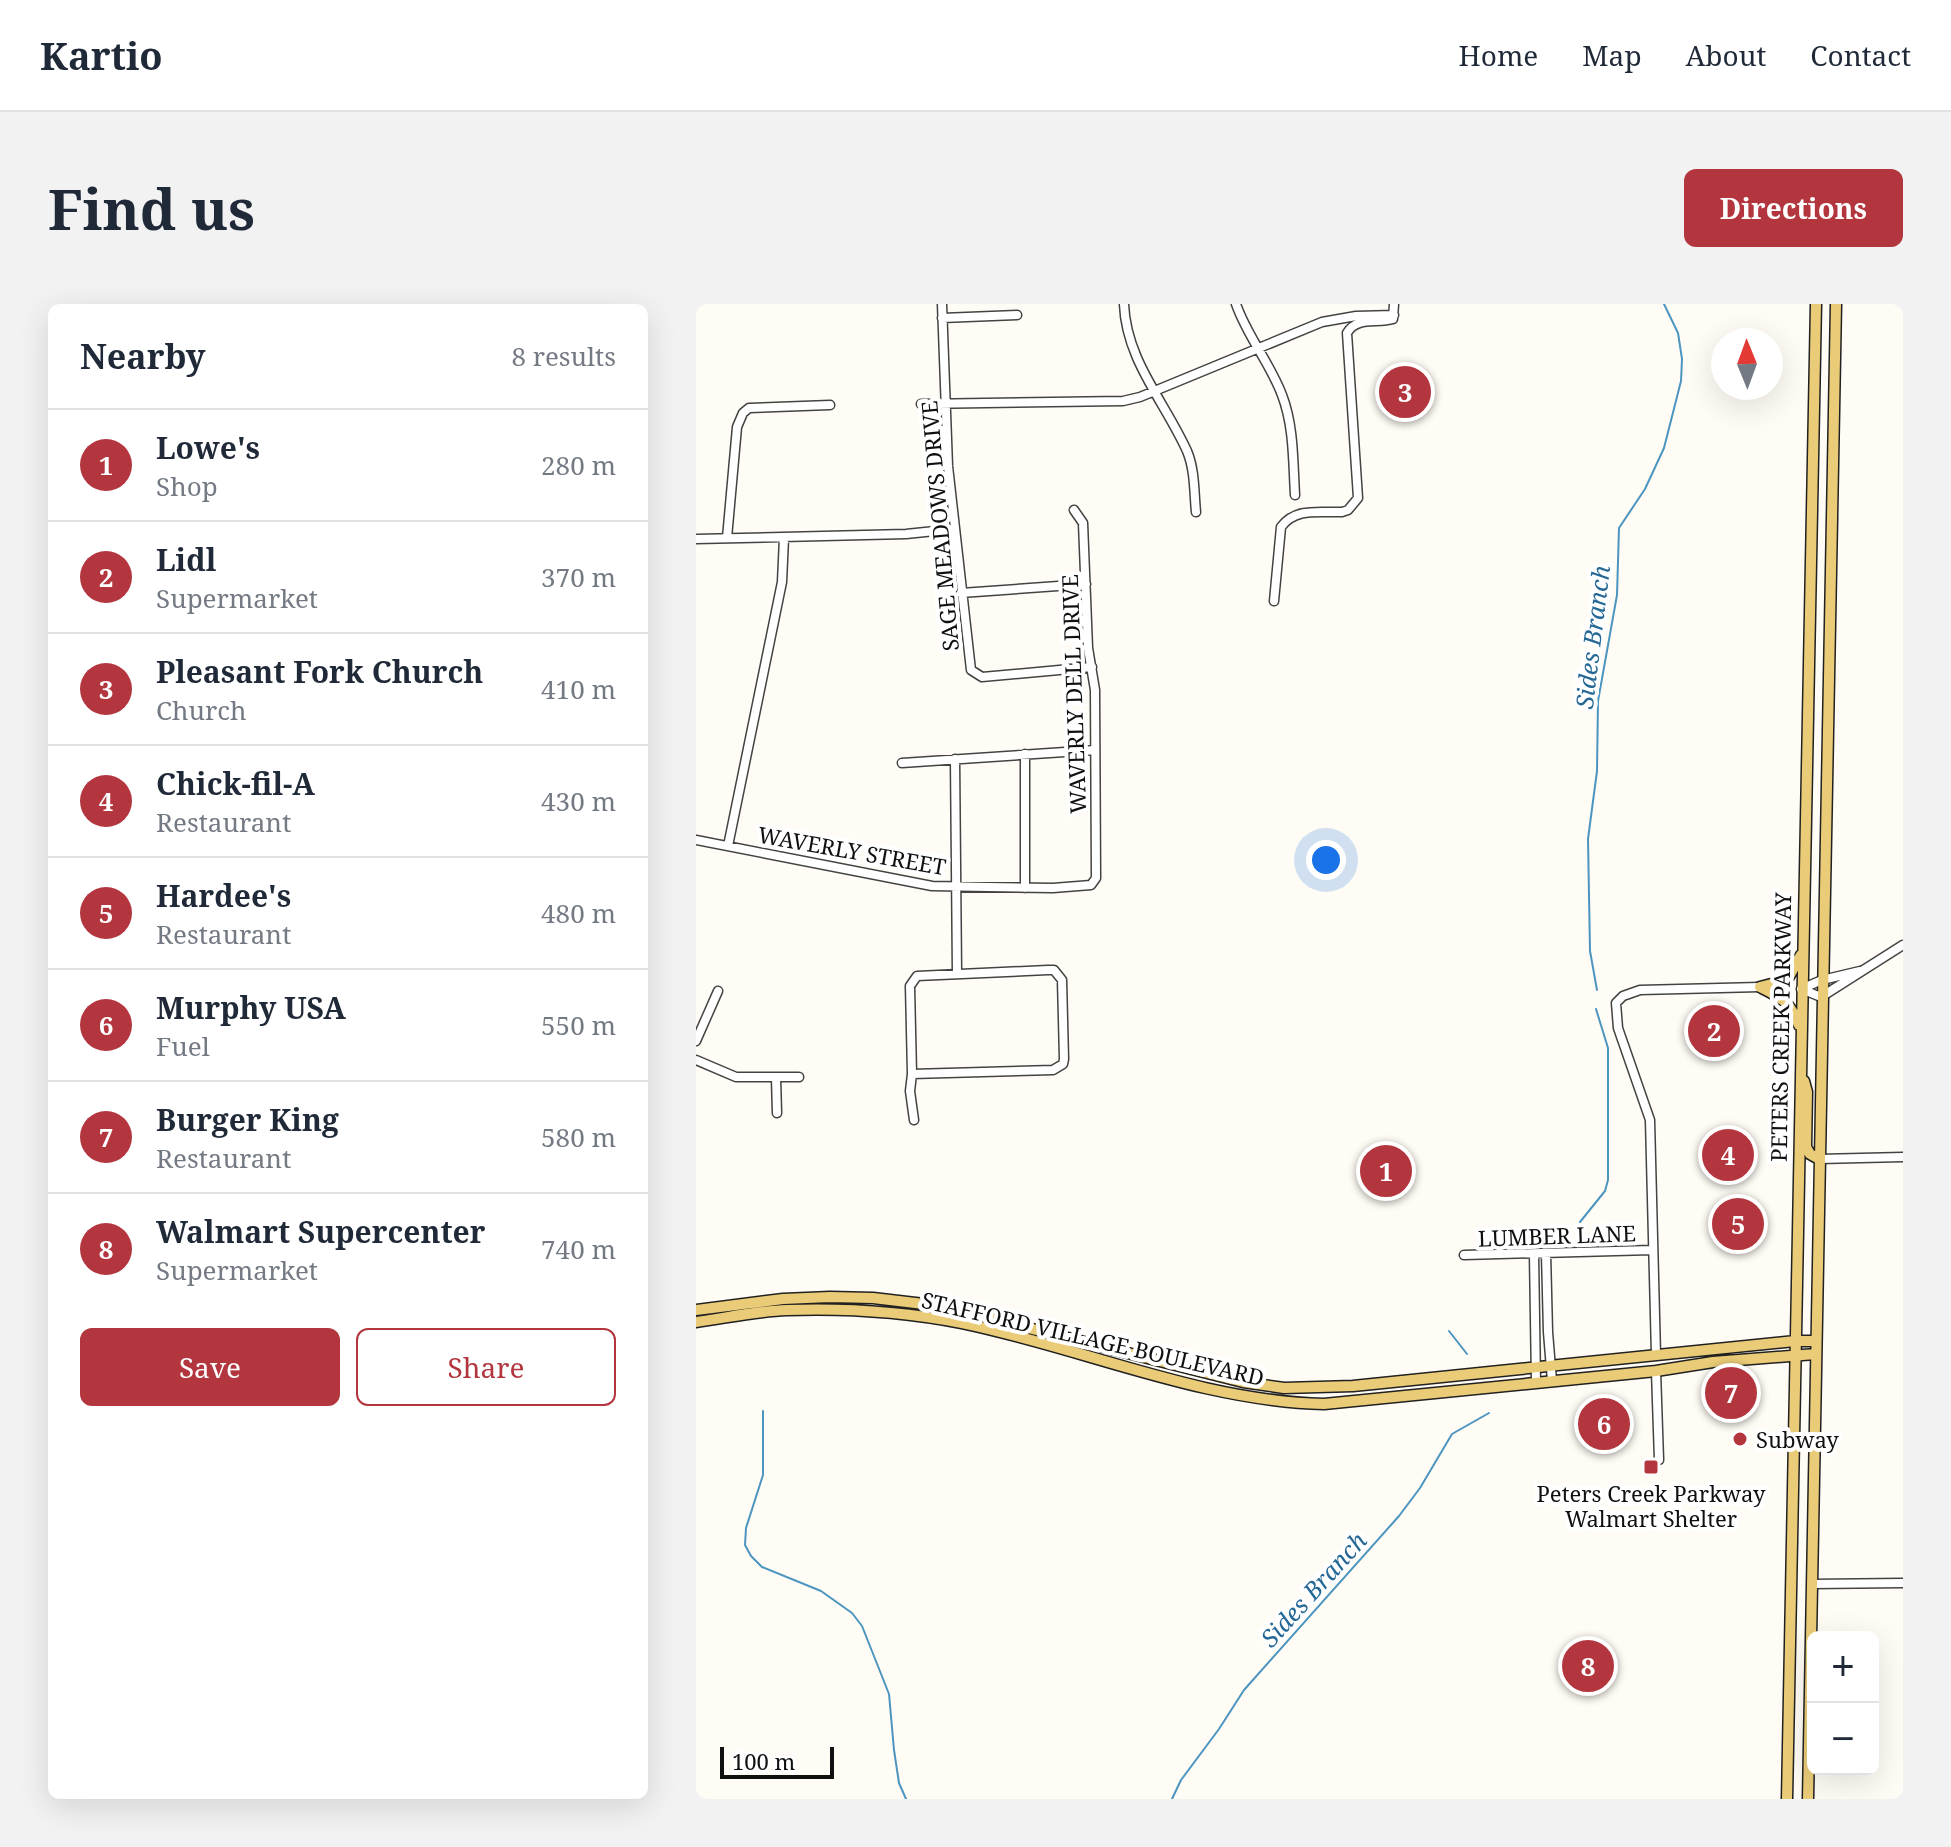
<!DOCTYPE html>
<meta charset="utf-8">
<style>
:root{--surface:#fff;--page:#f2f2f3;--text:#1f2937;--muted:#747a83;--line:#e0e1e3;--accent:#b3363f}
body{margin:0;font-family:"Noto Serif",serif;background:var(--page);color:var(--text)}
.controls{position:absolute;right:24px;bottom:24px;display:grid;overflow:hidden;border-radius:12px;box-shadow:0 8px 32px #0002}
.controls button{width:72px;height:72px;display:grid;place-items:center;padding:0;border:0;border-bottom:2px solid var(--line);background:var(--surface);color:var(--text);font:40px sans-serif}
.compass{position:absolute;left:1015px;top:24px;width:72px;height:72px;border-radius:50%;background:var(--surface);box-shadow:0 8px 32px #0002;rotate:359deg}
.scale{position:absolute;left:24px;bottom:20px;width:114px;box-sizing:border-box;padding-left:8px;border:4px solid #101010;border-top:0;font-size:22px;line-height:28px;white-space:nowrap;color:#101010;-webkit-text-stroke:6px #fff;paint-order:stroke}
.you{position:absolute;left:630px;top:556px;width:28px;height:28px;margin:-20px;border:6px solid #fff;border-radius:50%;background:#1a73e8;box-shadow:0 0 0 12px #1a73e833}
.badge{display:grid;place-items:center;width:52px;height:52px;border-radius:50%;background:var(--accent);color:#fff;font-size:26px;font-weight:700}
.pin{position:absolute;translate:-50% -50%;border:4px solid #fff;box-shadow:0 2px 8px #0006}
.list{margin:0;padding:0;list-style:none}
h2{display:flex;justify-content:space-between;align-items:center;height:104px;margin:0;padding:0 32px;font-size:34px}
h2 small{font-size:26px;font-weight:400;color:var(--muted)}
.list li{display:grid;grid-template-columns:52px 1fr auto;gap:24px;align-items:center;box-sizing:border-box;height:112px;padding:0 32px;border-top:2px solid var(--line)}
.list b{display:block;font-size:30px;white-space:nowrap}
.list p{margin:0;font-size:26px;white-space:nowrap;color:var(--muted)}
.list em{font-size:26px;font-style:normal;color:var(--muted)}
.actions{display:flex;gap:16px;padding:24px 32px}
.actions a{flex:1;padding:18px 0;border:2px solid var(--accent);border-radius:12px;text-align:center;font-size:28px;color:var(--accent)}
.actions .main{background:var(--accent);color:#fff}
.map{position:relative;flex:none;width:1207px;height:1495px;overflow:hidden;border-radius:12px}
header{display:flex;align-items:center;gap:48px;box-sizing:border-box;height:112px;padding:0 40px;background:var(--surface);border-bottom:2px solid var(--line)}
header strong{font-size:38px}
nav{display:flex;gap:44px;margin-inline-start:auto;font-size:28px}
.intro{display:flex;align-items:center;justify-content:space-between;box-sizing:border-box;height:192px;padding:0 48px}
h1{margin:0;font-size:56px}
.button{padding:20px 36px;border-radius:12px;background:var(--accent);color:#fff;font-size:28px;font-weight:700}
main{display:flex;gap:48px;padding:0 48px}
aside{flex:1;background:var(--surface);border-radius:12px;box-shadow:0 8px 32px #0002}
.map>svg:first-child{display:block}
</style>
<header>
<strong>Kartio</strong>
<nav><a>Home</a><a>Map</a><a>About</a><a>Contact</a></nav>
</header>
<div class="intro"><h1>Find us</h1><a class="button">Directions</a></div>
<main>
<aside>
<h2>Nearby<small>8 results</small></h2>
<ul class="list">
<li><span class="badge">1</span><div><b>Lowe's</b><p>Shop</p></div><em>280 m</em></li>
<li><span class="badge">2</span><div><b>Lidl</b><p>Supermarket</p></div><em>370 m</em></li>
<li><span class="badge">3</span><div><b>Pleasant Fork Church</b><p>Church</p></div><em>410 m</em></li>
<li><span class="badge">4</span><div><b>Chick-fil-A</b><p>Restaurant</p></div><em>430 m</em></li>
<li><span class="badge">5</span><div><b>Hardee's</b><p>Restaurant</p></div><em>480 m</em></li>
<li><span class="badge">6</span><div><b>Murphy USA</b><p>Fuel</p></div><em>550 m</em></li>
<li><span class="badge">7</span><div><b>Burger King</b><p>Restaurant</p></div><em>580 m</em></li>
<li><span class="badge">8</span><div><b>Walmart Supercenter</b><p>Supermarket</p></div><em>740 m</em></li>
</ul>
<div class="actions"><a class="main">Save</a><a>Share</a></div>
</aside>
<div class="map">
<svg width="1207" height="1495" viewBox="0 0 1207 1495">
<rect width="100%" height="100%" fill="#fefcf4"/>
<g fill="none" stroke-linecap="round" stroke-linejoin="round">
<path stroke="#4c95c0" stroke-width="2" d="M901 686 894 647 892 535 901 467 902 397 921 291 923 224 949 185 968 144 985 77 986 55 982 29 968 0
M884 918 909 887 912 876V744L900 705
M753 1027 771 1050
M67 1107V1171L50 1224 49 1241 55 1252 66 1263 125 1287 156 1309 166 1322 193 1390 198 1446 203 1479 210 1495
M476 1495 485 1476 523 1425 548 1386 703 1212 724 1184 756 1130 793 1109"/>
<g stroke="#434343" stroke-width="11">
<path id="minor" d="M246 0 252 162 275 366 286 373 396 363
M428 0C430 56 469 98 491 147 499 166 498 188 500 208
M540 0C551 32 574 59 586 91 598 122 597 158 599 191
M246 14 321 11
M225 100 427 97 444 93 626 18 660 12 698 11
M31 234 41 123 47 109 53 104 134 101
M0 235 210 230 258 225
M265 289 390 280
M578 297 585 223C600 203 624 209 646 208L652 206 662 194 651 29C661 12 681 20 697 15L698 0
M329 450V584
M259 455 261 670
M206 459 399 446
M0 536 236 582 357 584 395 581 400 574 399 386 392 344 387 219 378 206
M32 542 86 278 88 234
M352 666H358L366 676 368 755 367 760 357 766 216 770 214 682 221 672Z
M1105 685 1125 693 1207 641
M1105 685 1126 676 1164 667
M0 737 22 687
M0 756 40 773H103
M216 770 214 787 218 816
M80 774 81 809
M1123 855 1207 853
M850 949 852 1028 856 1077
M838 950 840 1078
M768 951 956 946
M960 1051 954 816 922 724 920 699 927 692 944 686 1064 683
M960 1067 963 1156
M1116 1280 1207 1279"/>
</g>
<g stroke="#212121" stroke-width="13">
<path id="major" d="M1064 683C1086 694 1093 697 1103 721
M1064 683 1091 676 1105 651
M1108 777 1111 788 1110 843 1114 850 1123 855
M0 1006 87 995 134 993 177 994 245 1002 547 1078 588 1084 657 1082 1099 1037H1120
M0 1018C30 1014 61 1007 91 1006 149 1004 209 1008 266 1019 387 1044 504 1097 628 1100L960 1067 1017 1058 1119 1050
M1091 1495 1120 0
M1112 1495 1140 0"/>
</g>
<use href="#minor" stroke="#fff" stroke-width="8"/>
<use href="#major" stroke="#eacc78" stroke-width="10"/>
</g>
<g fill="#b3363f" stroke="#fff" stroke-width="3">
<circle cx="1044" cy="1135" r="8"/>
<rect x="947" y="1155" width="16" height="16" rx="4"/>
</g>
<g text-anchor="middle" dominant-baseline="central" stroke-width="8" stroke-linejoin="round" paint-order="stroke">
<g font-size="22" fill="#101010" stroke="#fff">
<text transform="translate(243 222) rotate(-95)">SAGE MEADOWS DRIVE</text>
<text transform="translate(377 390) rotate(-92)">WAVERLY DELL DRIVE</text>
<text transform="translate(156 546) rotate(10)">WAVERLY STREET</text>
<text transform="translate(1084 723) rotate(-89)">PETERS CREEK PARKWAY</text>
<text transform="translate(861 931) rotate(-2)">LUMBER LANE</text>
<text transform="translate(397 1034) rotate(13)">STAFFORD VILLAGE BOULEVARD</text>
</g>
<g font-size="22" fill="#101010" stroke="#fff" text-anchor="start">
<text x="1060" y="1135">Subway</text>
<text x="955" y="1189" text-anchor="middle">Peters Creek Parkway<tspan x="955" dy="25">Walmart Shelter</tspan></text>
</g>
<g font-size="24" font-style="italic" fill="#256896" stroke="#fff">
<text transform="translate(896 333) rotate(-83)">Sides Branch</text>
<text transform="translate(617 1285) rotate(-48)">Sides Branch</text>
</g>
</g>
</svg>
<div class="controls">
<button>+</button>
<button>−</button>
</div>
<svg class="compass" viewBox="-18 -18 36 36"><path d="M0-13l5 13h-10z" fill="#e53935"/><path d="M0 13l5-13h-10z" fill="#747a83"/></svg>
<div class="scale">100 m</div>
<div class="you"></div>
<div class="pin badge" style="left:690px;top:867px">1</div>
<div class="pin badge" style="left:1018px;top:727px">2</div>
<div class="pin badge" style="left:709px;top:88px">3</div>
<div class="pin badge" style="left:1032px;top:851px">4</div>
<div class="pin badge" style="left:1042px;top:920px">5</div>
<div class="pin badge" style="left:908px;top:1120px">6</div>
<div class="pin badge" style="left:1035px;top:1089px">7</div>
<div class="pin badge" style="left:892px;top:1362px">8</div>
</div>
</main>
